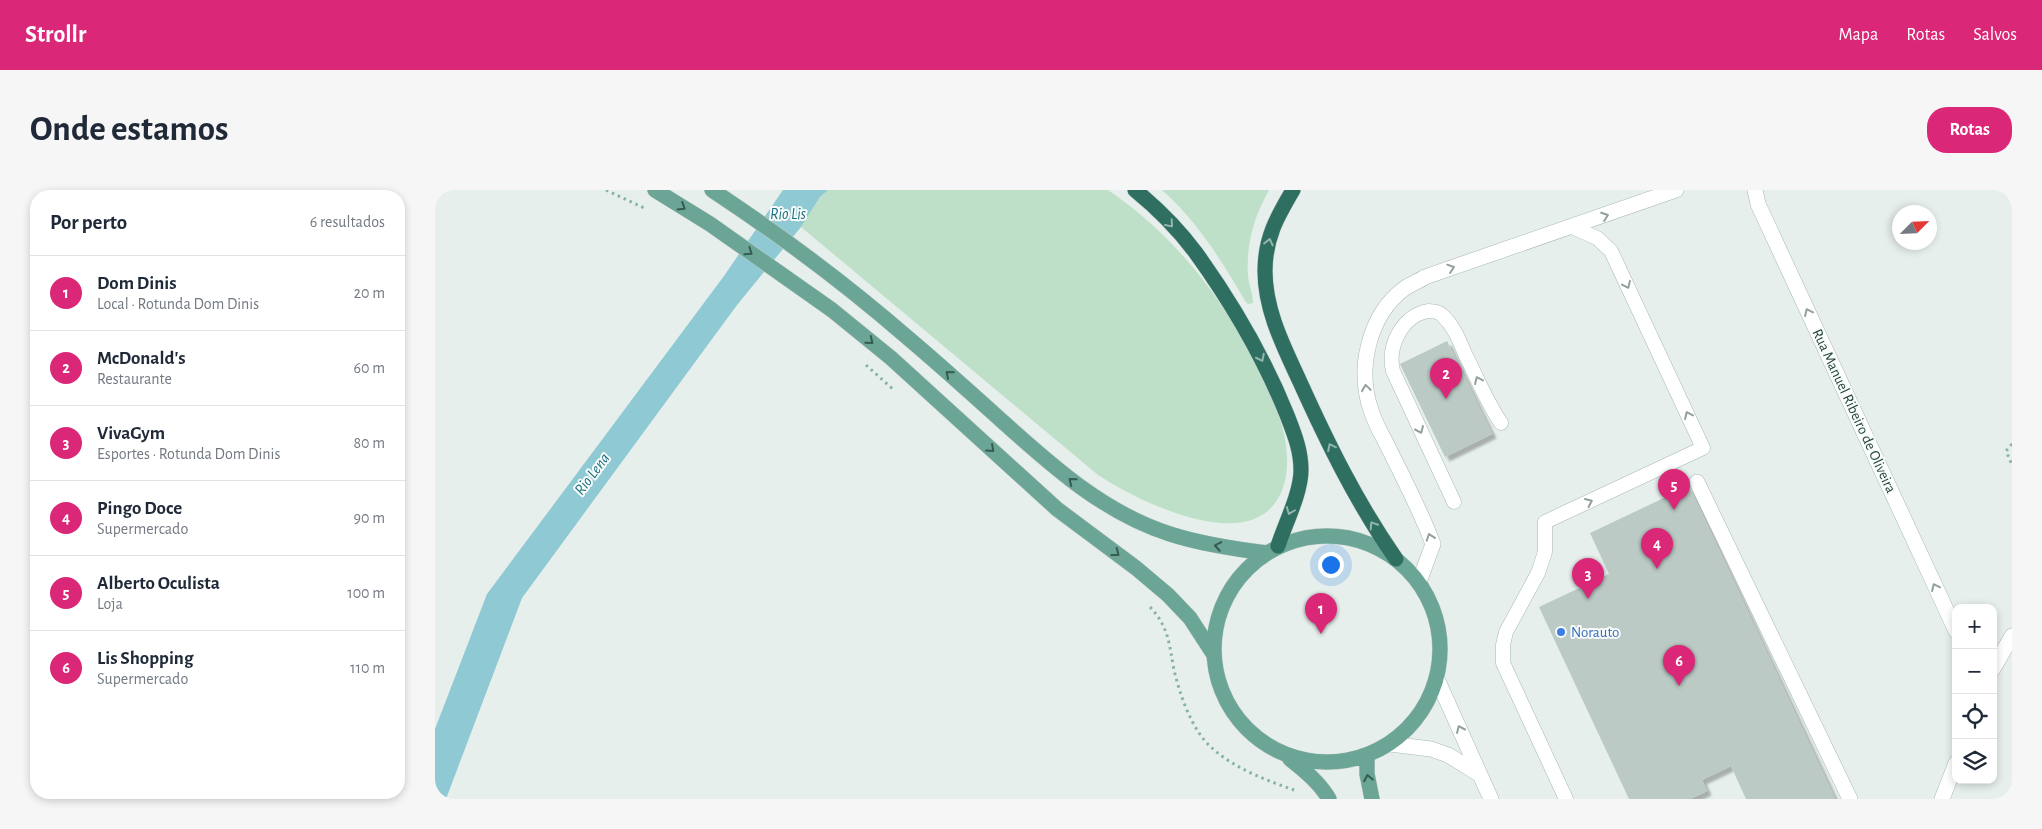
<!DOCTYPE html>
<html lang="pt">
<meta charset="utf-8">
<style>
:root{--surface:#fff;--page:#f6f6f7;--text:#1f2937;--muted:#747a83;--line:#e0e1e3;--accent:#db2777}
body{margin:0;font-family:"Alegreya Sans",sans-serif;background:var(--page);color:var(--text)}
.controls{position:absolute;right:15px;bottom:15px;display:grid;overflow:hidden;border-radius:10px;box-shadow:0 2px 8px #0003}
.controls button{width:45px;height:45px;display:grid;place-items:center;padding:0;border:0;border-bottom:1px solid var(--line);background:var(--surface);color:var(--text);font:25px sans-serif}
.compass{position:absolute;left:1457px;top:15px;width:45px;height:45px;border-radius:50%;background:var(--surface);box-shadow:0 2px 8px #0003;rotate:66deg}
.you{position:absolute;left:895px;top:374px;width:18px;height:18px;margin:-12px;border:4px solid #fff;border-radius:50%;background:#1a73e8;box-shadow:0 0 0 8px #1a73e833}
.badge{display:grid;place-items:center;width:32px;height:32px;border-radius:50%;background:var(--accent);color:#fff;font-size:16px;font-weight:700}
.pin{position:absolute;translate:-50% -41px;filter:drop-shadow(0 1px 2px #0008)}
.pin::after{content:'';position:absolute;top:26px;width:18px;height:15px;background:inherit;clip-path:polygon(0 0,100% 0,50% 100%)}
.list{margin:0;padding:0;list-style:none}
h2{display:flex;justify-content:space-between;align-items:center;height:65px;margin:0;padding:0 20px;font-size:21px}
h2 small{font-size:16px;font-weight:400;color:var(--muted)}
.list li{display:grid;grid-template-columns:32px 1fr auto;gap:15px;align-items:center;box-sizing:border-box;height:75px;padding:0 20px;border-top:1px solid var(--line)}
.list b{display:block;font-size:19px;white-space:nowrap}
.list p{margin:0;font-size:16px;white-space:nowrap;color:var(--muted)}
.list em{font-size:16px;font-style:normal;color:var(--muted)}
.icon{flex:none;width:28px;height:28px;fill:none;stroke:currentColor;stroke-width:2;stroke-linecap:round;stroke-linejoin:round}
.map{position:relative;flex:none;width:1577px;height:609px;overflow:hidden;border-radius:20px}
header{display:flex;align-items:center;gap:30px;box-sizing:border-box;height:70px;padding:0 25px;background:var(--accent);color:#fff}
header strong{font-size:24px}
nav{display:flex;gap:28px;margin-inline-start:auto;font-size:18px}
.intro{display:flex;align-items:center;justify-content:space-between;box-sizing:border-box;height:120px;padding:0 30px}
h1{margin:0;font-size:35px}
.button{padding:12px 22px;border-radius:20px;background:var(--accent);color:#fff;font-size:18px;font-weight:700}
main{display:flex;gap:30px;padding:0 30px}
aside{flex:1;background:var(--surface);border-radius:20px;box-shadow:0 2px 8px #0003}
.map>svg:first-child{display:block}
</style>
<header>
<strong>Strollr</strong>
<nav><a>Mapa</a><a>Rotas</a><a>Salvos</a></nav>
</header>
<div class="intro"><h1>Onde estamos</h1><a class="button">Rotas</a></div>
<main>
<aside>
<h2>Por perto<small>6 resultados</small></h2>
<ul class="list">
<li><span class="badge">1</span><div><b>Dom Dinis</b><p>Local · Rotunda Dom Dinis</p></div><em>20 m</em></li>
<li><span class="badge">2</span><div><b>McDonald's</b><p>Restaurante</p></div><em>60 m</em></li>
<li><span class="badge">3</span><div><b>VivaGym</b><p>Esportes · Rotunda Dom Dinis</p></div><em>80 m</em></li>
<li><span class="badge">4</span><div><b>Pingo Doce</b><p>Supermercado</p></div><em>90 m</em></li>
<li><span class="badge">5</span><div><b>Alberto Oculista</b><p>Loja</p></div><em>100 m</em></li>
<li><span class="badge">6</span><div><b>Lis Shopping</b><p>Supermercado</p></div><em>110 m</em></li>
</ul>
</aside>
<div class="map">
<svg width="1577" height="609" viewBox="0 0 1577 609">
<defs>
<filter id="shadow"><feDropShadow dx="4.5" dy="4.5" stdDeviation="1" flood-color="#0004"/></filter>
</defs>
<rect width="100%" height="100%" fill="#e6efeb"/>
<path fill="#bfe0c8" d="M393 0H673C739 45 787 106 822 177 832 196 842 216 847 236 861 286 848 338 786 333 746 330 697 307 663 285L366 37 385 7Z
M727 0H834C819 27 811 54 813 86 814 95 818 103 818 113L813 114 810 111C787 71 762 31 727 0Z"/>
<path fill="#8ec9d4" d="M348 0H393L385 7 366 37 302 115 87 408 11 609H0V539L52 404 289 86Z"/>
<path fill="#bbcac4" filter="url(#shadow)" d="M1012 151 1057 244 1010 267 965 174Z
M1254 296 1400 609H1311L1296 576 1267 590 1272 601 1255 609H1194L1104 417 1174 384 1155 343Z"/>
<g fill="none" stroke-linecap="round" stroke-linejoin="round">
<g stroke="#a8b8b2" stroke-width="15">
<path id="service" d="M1019 312 958 181C952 156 967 126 993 121 998 121 1004 122 1007 125 1020 137 1025 153 1032 168 1043 190 1052 212 1066 233
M1131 609 1068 473V455L1071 442 1103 383 1110 362V332L1268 258 1176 61 1162 48 1137 37"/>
</g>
<g stroke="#a8b8b2" stroke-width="16">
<path id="minor" d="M1320 0 1323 14 1521 441
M1262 292 1415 609
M984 392 998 354C986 322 970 291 955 261 949 248 941 236 937 223 921 181 933 125 970 98 976 94 984 91 990 87L1241 0
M1558 479 1577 446
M1507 609 1521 573"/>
</g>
<g stroke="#a4bbb3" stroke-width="16">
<path id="secondary" d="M1002 489 1056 609
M955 554 996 559 1013 565 1044 584"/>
</g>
<g stroke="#c2cac8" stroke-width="16">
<path id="primary" d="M220 0 275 34 397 120 456 168 622 319 701 378 733 405 755 428 779 465
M277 0C345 45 412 95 473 148 505 175 536 203 567 231 617 276 669 323 735 344 766 354 799 359 832 363
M779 459a113 113 0 1 1 226 0a113 113 0 1 1-226 0Z
M932 566V584L937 609
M855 569C869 580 885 593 894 609"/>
</g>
<g stroke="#c2cac8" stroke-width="16">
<path id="motorway" d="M700 0C722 18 744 40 761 63 797 113 829 168 852 225 859 243 866 260 866 280 866 303 850 334 843 356
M858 0C842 27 830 48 830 81 830 121 849 157 865 192 893 254 922 313 961 369"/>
</g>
<path stroke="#86b3a5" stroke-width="3" stroke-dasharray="2.5 4" stroke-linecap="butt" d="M171 0 209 18
M431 175 460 201
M1577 254 1571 261 1577 275
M715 417C734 437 734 454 739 480 745 505 757 541 777 558 800 579 833 591 862 601"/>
<use href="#service" stroke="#fff" stroke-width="14"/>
<use href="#minor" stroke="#fff" stroke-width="15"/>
<use href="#secondary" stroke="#fff" stroke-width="15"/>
<use href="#primary" stroke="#6aa596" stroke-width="15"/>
<use href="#motorway" stroke="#2f6f62" stroke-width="15"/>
</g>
<defs><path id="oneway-chevron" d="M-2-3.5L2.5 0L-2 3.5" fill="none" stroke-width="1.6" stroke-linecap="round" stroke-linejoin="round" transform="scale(1.25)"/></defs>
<g stroke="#365b51">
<use href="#oneway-chevron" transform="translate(247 17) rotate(32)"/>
<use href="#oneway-chevron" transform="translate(314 62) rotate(35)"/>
<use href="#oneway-chevron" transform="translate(435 151) rotate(39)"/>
<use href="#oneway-chevron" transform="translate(514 184) rotate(-139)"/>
<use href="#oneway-chevron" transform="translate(556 259) rotate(42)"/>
<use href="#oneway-chevron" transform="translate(637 291) rotate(-141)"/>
<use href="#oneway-chevron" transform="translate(783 356) rotate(-170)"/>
<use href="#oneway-chevron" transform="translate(681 363) rotate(37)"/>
<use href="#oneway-chevron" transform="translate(933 588) rotate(-101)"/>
</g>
<g stroke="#92a09c">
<use href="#oneway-chevron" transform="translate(1170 26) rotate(-20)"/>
<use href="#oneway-chevron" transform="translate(1016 78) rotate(-19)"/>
<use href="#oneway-chevron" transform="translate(1192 95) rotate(65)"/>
<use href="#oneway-chevron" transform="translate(1373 122) rotate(-115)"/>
<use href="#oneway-chevron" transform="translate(1043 190) rotate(-115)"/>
<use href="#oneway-chevron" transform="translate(931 198) rotate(-98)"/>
<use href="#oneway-chevron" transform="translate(1253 225) rotate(-115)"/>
<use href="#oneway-chevron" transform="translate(985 240) rotate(66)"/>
<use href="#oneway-chevron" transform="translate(1154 312) rotate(-25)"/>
<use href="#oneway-chevron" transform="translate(995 347) rotate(-109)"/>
<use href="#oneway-chevron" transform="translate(1500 397) rotate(-115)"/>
<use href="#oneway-chevron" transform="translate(1025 539) rotate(-114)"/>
</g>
<g stroke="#93b5ae">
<use href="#oneway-chevron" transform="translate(735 34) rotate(49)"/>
<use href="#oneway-chevron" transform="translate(834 52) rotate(-77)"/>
<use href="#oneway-chevron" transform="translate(826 168) rotate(63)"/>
<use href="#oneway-chevron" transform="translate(896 257) rotate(-116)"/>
<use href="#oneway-chevron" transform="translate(855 321) rotate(111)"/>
<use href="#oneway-chevron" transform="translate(938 335) rotate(-123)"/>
</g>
<circle fill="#3f7fe0" stroke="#f7fbf9" stroke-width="2" cx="1126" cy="442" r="5"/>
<g text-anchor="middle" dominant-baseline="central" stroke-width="4" stroke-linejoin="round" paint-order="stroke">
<g font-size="15" fill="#24423a" stroke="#f7fbf9">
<text transform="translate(1419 221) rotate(65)">Rua Manuel Ribeiro de Oliveira</text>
</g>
<g font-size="15" fill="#366cbe" stroke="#f7fbf9" text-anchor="start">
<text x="1136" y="442">Norauto</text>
</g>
<g font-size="16" font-style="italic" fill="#1c6f80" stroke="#f7fbf9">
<text x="353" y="24">Rio Lis</text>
<text transform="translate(157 284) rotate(-53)">Rio Lena</text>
</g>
</g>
</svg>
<div class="controls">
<button>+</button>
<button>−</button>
<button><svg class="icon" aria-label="locate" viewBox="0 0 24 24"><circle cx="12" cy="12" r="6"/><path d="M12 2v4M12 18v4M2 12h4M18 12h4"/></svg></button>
<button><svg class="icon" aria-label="layers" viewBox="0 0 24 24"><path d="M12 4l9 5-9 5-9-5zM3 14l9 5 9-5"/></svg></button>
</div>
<svg class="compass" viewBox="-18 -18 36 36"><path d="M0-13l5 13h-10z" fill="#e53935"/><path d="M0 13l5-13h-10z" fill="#747a83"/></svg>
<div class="you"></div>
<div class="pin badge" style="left:886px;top:444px">1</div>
<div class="pin badge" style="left:1011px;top:209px">2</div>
<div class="pin badge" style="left:1153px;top:409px">3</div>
<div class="pin badge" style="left:1222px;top:379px">4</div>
<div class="pin badge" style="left:1239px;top:320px">5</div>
<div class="pin badge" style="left:1244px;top:496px">6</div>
</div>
</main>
